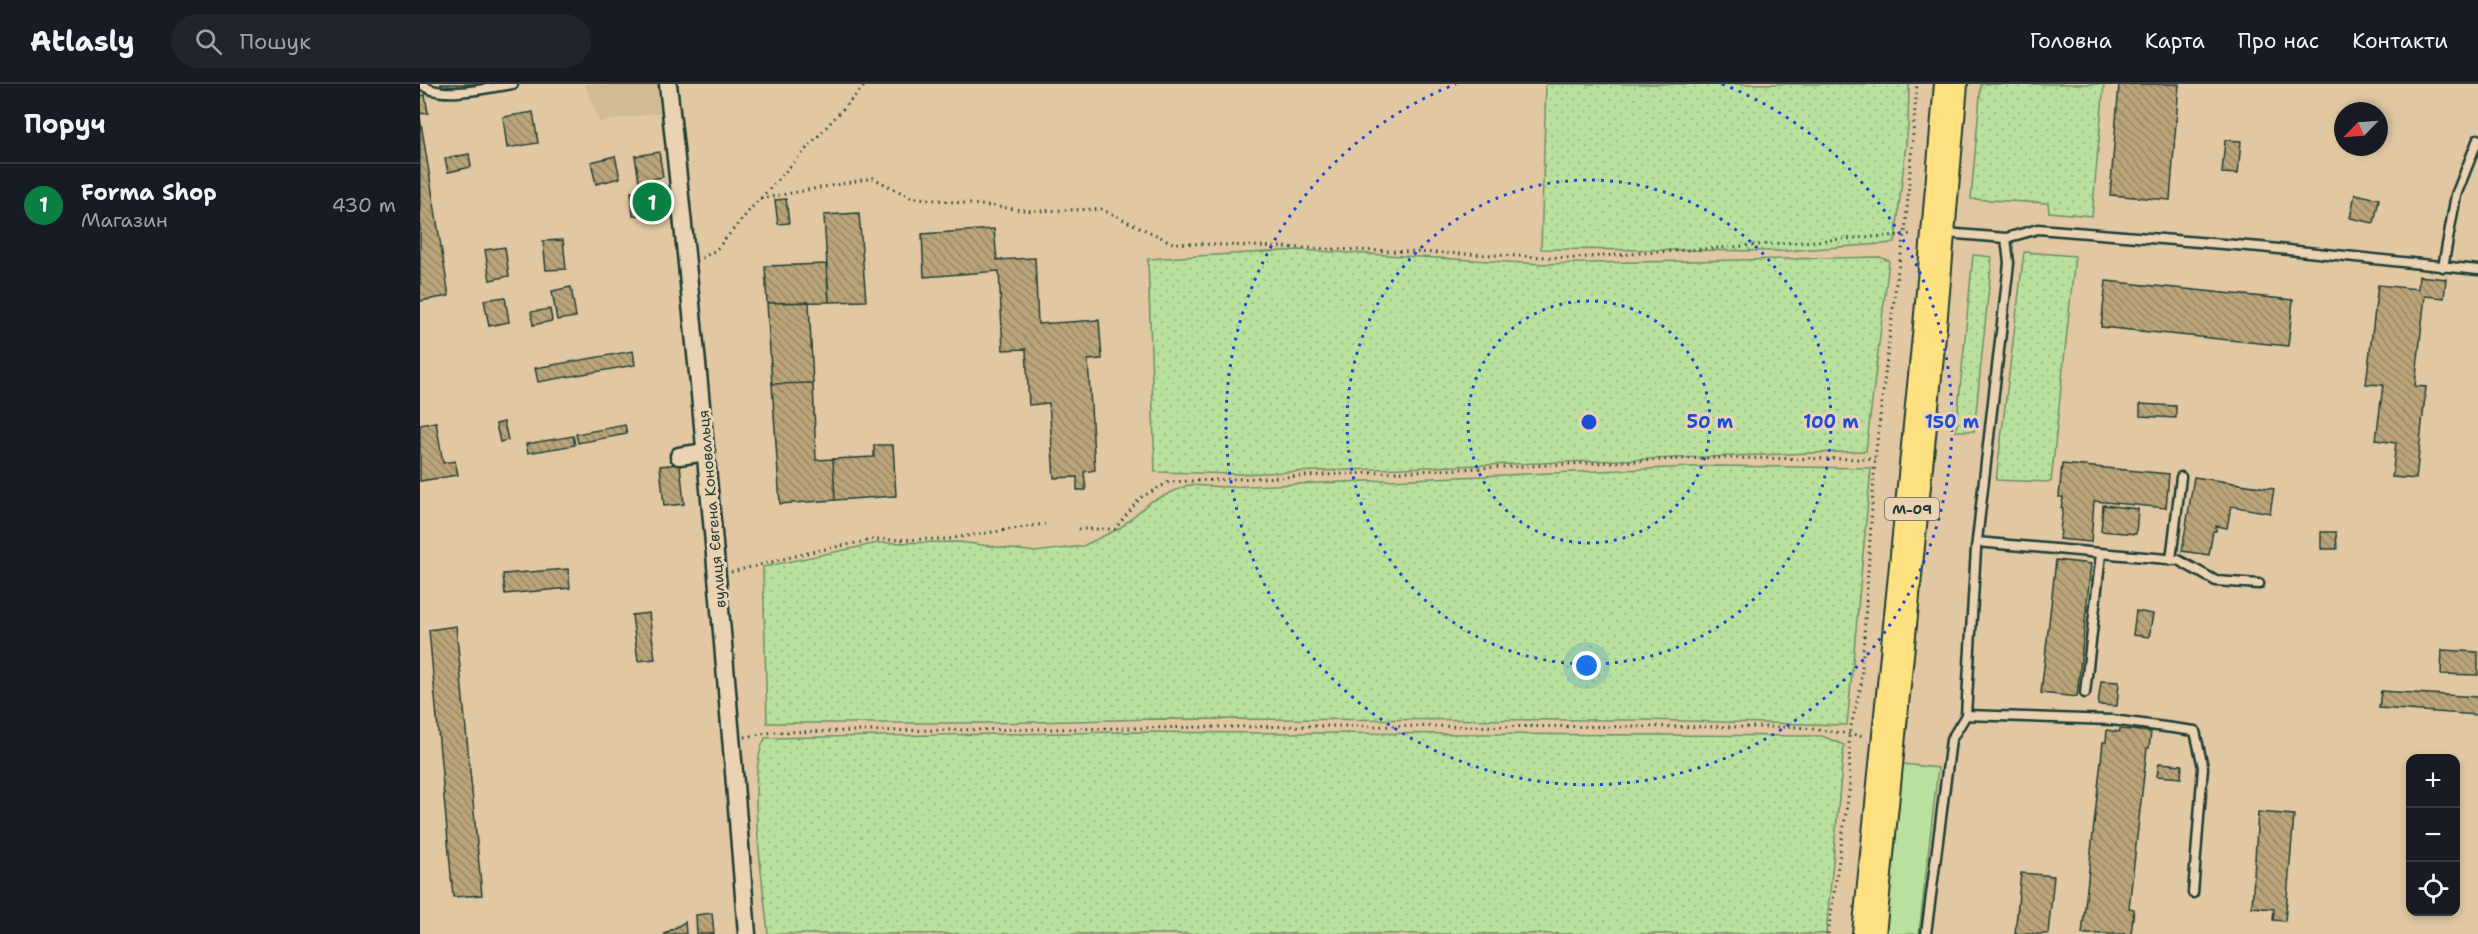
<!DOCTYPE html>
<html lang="uk">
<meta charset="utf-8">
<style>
:root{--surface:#171b24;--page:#20242c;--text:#f1f3f6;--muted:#9ea1a6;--line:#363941;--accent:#0b8043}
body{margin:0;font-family:"Shantell Sans",sans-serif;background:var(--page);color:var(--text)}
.controls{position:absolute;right:18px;bottom:18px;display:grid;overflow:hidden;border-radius:12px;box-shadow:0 3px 9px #0003}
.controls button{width:54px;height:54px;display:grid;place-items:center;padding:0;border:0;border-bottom:2px solid var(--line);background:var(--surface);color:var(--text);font:30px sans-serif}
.compass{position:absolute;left:1914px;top:18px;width:54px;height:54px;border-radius:50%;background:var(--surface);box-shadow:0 3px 9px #0003;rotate:245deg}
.you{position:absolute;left:1167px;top:582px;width:21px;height:21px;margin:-15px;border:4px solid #fff;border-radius:50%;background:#1a73e8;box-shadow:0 0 0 9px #1a73e833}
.badge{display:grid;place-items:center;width:39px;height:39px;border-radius:50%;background:var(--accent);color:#fff;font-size:20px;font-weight:700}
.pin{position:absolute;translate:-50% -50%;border:3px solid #fff;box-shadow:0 2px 6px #0006}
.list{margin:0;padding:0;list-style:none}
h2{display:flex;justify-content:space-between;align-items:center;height:78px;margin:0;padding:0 24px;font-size:26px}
h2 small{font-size:20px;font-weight:400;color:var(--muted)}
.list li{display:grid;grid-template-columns:39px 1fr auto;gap:18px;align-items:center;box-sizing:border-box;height:84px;padding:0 24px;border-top:2px solid var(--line)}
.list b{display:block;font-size:22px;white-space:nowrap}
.list p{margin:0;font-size:20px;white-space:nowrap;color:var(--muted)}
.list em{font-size:20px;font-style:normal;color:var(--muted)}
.icon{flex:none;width:33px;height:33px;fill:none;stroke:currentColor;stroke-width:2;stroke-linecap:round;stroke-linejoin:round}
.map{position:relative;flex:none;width:2058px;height:850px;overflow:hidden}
header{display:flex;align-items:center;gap:36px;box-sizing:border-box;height:84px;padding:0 30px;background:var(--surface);border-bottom:2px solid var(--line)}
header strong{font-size:28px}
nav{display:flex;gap:33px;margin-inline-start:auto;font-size:21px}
.search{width:420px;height:54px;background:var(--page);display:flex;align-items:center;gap:15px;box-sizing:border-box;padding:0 21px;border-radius:33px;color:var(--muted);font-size:22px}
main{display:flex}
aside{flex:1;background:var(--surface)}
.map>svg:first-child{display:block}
</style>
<header>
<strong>Atlasly</strong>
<div class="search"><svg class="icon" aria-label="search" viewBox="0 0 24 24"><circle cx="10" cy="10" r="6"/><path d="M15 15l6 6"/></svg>Пошук</div>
<nav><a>Головна</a><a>Карта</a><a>Про нас</a><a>Контакти</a></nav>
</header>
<main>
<aside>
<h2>Поруч<small></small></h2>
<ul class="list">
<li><span class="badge">1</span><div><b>Forma Shop</b><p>Магазин</p></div><em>430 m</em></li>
</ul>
</aside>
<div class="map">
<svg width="2058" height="850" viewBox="0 0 2058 850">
<defs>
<pattern id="garden-dots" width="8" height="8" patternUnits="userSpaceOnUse" patternTransform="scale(1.5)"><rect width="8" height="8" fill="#b9e19d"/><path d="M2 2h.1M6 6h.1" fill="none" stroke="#9fc288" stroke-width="1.8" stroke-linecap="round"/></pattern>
<pattern id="building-back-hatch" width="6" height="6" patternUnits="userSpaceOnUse" patternTransform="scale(1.5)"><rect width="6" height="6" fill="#baa479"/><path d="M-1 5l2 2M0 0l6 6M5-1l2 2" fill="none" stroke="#978764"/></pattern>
</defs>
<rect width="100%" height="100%" fill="#e1c8a3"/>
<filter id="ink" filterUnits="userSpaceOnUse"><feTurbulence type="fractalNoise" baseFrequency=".0167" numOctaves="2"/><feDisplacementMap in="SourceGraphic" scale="12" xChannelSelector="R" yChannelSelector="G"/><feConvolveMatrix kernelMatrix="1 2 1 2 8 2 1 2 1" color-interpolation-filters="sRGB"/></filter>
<g filter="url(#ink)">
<path fill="#d1ba94" d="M165 0H248L251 27 179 38Z"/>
<path fill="#b9e19d" stroke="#6c8f68" stroke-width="1.5" d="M1483 680 1518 684 1499 850H1466Z"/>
<path fill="url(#garden-dots)" stroke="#6c8f68" stroke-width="1.5" d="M1126 0H1489L1488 42 1475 159 1365 167 1121 165Z
M1561 0H1684L1672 132 1629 128 1628 119 1551 115Z
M879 166 1121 180 1460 173 1469 177 1446 367 819 390 735 388 728 175Z
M1604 168 1655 172 1631 398 1576 396Z
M1553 171 1572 173 1554 347H1536Z
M1295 382 1451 384 1427 641 1224 636 733 635 570 639H347L343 483 458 459 540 458 615 468 663 462 700 444 730 418 768 401 807 403Z
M700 648 1402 652 1424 661 1406 850H348C344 803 325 693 345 654Z"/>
<path fill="url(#building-back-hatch)" stroke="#1f3d34" stroke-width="1.5" d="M21 0H65L22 6Z
M1699 0H1759L1750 116 1690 111Z
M5 11 8 29 0 30V12Z
M113 28 118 59 87 64 83 33Z
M0 33 29 212 0 217Z
M1805 56 1821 57 1818 90 1802 89Z
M239 68 243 93 219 97 215 72Z
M49 70 51 83 28 88 25 75Z
M195 72 200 94 176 100 171 78Z
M234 105 237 129 213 132 211 108Z
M1935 110 1959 115 1954 139 1930 134Z
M366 115 369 139 358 140 355 116Z
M439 129 446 217 409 218 404 131Z
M574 145 577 176 615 174 618 240 679 236 682 275 668 276 675 386 664 388 666 406H657V393L634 394 629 319 609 321 606 265 583 266 579 187 504 193 502 150Z
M143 156 146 185 126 186 123 157Z
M85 163 89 192 70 196 65 166Z
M406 180 409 218 347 219 345 182Z
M1999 192 2026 195 2024 214 2005 212 1995 302 2006 303 1996 395 1972 393 1976 359 1956 356 1963 301 1946 300 1958 201 1998 205Z
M1686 197 1873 216 1868 262 1681 243Z
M151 203 156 233 137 236 132 207Z
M85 213 89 238 69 242 64 216Z
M389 218 393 299 352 300 347 219Z
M130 225 132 237 113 241 111 228Z
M213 267 215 281 118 298 115 284Z
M393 299 396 376 413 375 415 416 360 420 352 300Z
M1720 320 1756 322V334L1720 332Z
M16 338 23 379 35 377 38 391 0 397V341Z
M84 338 88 356 80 358 76 340Z
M205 341 207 350 158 359 156 350Z
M153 352 155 361 108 369 106 360Z
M454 361H473L476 412 415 416 413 375 454 373Z
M260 380 264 420 244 422 240 382Z
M1642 380 1749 390 1746 424 1674 417 1671 458 1639 455 1641 449 1640 446 1643 424H1641L1643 415V413H1639Z
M1774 393 1854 405 1850 429 1811 422 1807 444 1796 442V447H1793L1789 471 1762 467Z
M1683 421 1718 425 1716 450 1681 447Z
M1901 448H1916L1917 465H1901Z
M1636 476 1671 480 1657 613 1621 609Z
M148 485 150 504 85 510 83 490Z
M1716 527 1733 530 1729 553 1713 551Z
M229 529 235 575 218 577 212 531Z
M36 542 62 811 33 813 9 546Z
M2022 566 2058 568V591L2021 590Z
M1681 597 1699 598 1697 622 1678 621Z
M1961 607 2058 613V631L1959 624Z
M1700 645 1731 648 1729 664H1727L1709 824 1714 825 1711 850H1662L1683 658H1686L1687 646 1699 648Z
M1739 679 1762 681 1761 694 1737 692Z
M1838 728 1874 731 1865 837 1853 836 1854 825 1832 823Z
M1601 789 1634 792 1628 850H1595Z
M292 829 294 850H277L276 831Z
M265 838 266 850H244L246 849Z"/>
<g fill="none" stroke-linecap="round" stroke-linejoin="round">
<g stroke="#1f3d34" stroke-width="13">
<path id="lane" d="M2 0C18 17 70 3 93 0
M1525 149 1586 154 1618 145 1840 163 2058 186
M1586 154 1589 179 1556 465 1546 631 1692 636 1775 647 1783 683 1773 809
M2023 183 2036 111 2058 55
M1557 458 1758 476 1796 497 1839 500
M1751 476 1761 393
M1665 609 1681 470
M1506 850 1531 656 1546 631"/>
</g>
<g stroke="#1f3d34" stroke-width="21">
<path id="street" d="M248 0C279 283 305 566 327 850
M259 372 286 368"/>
</g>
<g stroke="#1f3d34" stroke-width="36">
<path id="highway" d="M1449 850 1510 242 1531 0"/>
</g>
<path stroke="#1f3d34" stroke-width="3" stroke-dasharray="1.5 4.5" stroke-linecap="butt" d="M341 114 446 0
M282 174 296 166 339 115 453 94 490 113 613 127 681 125 753 159 1153 174 1494 150
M658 445H695L720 414 749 398 1285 374 1455 375
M311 488 395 467 452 456 527 455 625 440
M325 653 353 648 896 642 1376 643 1446 652
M1408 850 1430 701 1429 650 1441 601 1455 375 1477 191 1485 150 1497 0"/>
<use href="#lane" stroke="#ead2b2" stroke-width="8"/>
<use href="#street" stroke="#ead2b2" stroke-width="16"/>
<use href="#highway" stroke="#fde080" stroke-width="32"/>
</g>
</g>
<g fill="none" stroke="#1d4ed8" stroke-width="3" stroke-dasharray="3 6">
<circle cx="1169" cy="338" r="121"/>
<circle cx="1169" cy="338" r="242"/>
<path d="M1302 0A363 363 0 1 1 1036 0"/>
</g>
<g text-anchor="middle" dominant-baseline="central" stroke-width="6" stroke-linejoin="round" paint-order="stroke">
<rect fill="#ead2b2" stroke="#5c6a5a" stroke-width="1.5" x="1465" y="414" width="54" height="22" rx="4.5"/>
<g font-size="14" font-weight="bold" fill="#1f3d34">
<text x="1492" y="425">М-09</text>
</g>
<g font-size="15" fill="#1f3d34" stroke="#ead2b2">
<text transform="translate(292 425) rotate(-95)">вулиця Євгена Коновальця</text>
</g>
</g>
<circle cx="1169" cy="338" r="9" fill="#1d4ed8" stroke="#ead2b2" stroke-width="3"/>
<g font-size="18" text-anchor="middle" font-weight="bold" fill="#1d4ed8" stroke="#ead2b2" stroke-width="6" stroke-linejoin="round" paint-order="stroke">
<text x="1290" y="344">50 m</text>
<text x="1411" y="344">100 m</text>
<text x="1532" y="344">150 m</text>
</g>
</svg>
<div class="controls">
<button>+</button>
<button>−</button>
<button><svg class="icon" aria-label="locate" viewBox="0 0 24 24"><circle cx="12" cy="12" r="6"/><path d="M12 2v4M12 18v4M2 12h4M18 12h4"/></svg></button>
</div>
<svg class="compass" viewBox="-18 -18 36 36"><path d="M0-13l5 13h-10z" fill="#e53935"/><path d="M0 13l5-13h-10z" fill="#9ea1a6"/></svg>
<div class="you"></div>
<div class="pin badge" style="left:232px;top:118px">1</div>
</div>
</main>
